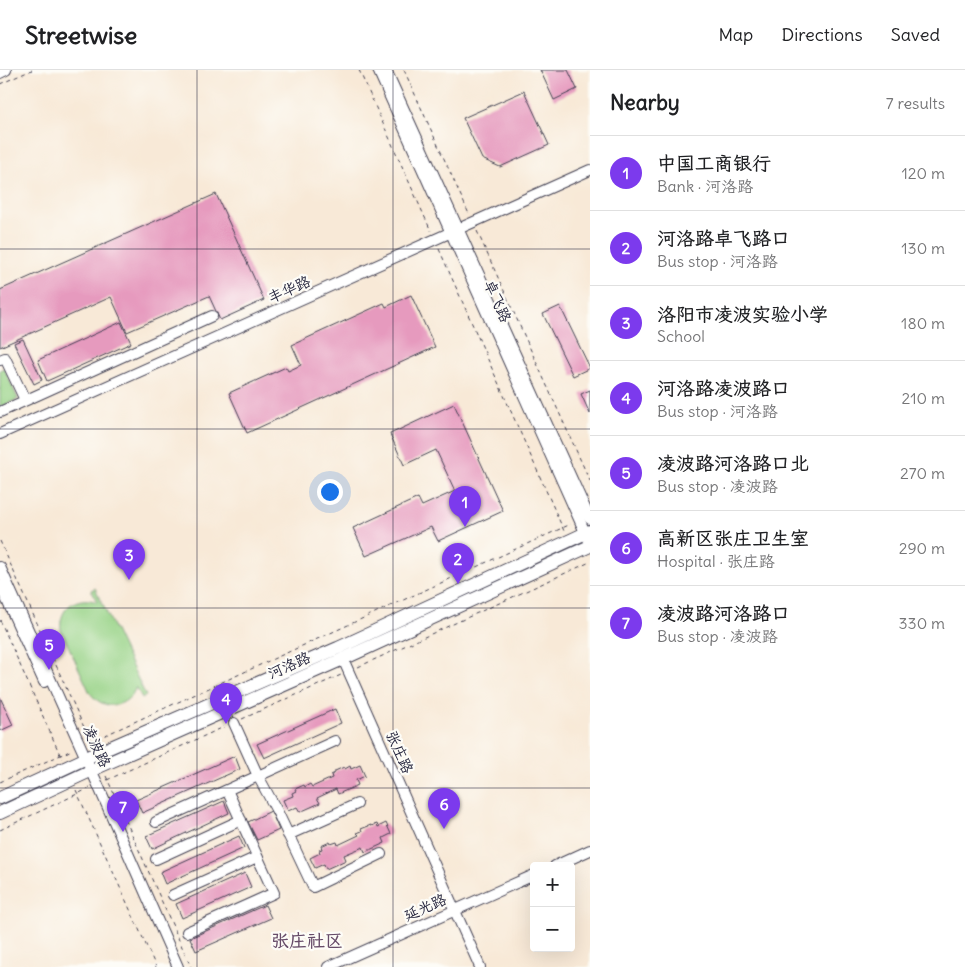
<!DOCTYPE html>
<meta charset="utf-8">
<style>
:root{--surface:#fff;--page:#f6f6f6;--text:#202124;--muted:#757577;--line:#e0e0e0;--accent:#7c3aed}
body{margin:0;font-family:Delius,"LXGW WenKai TC",sans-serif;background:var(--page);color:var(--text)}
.controls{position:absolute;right:15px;bottom:15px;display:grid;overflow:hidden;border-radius:5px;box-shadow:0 5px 20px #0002}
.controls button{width:45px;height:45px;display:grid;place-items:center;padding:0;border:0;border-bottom:1px solid var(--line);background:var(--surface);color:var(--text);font:25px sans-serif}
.you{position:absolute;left:329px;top:421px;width:18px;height:18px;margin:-12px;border:4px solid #fff;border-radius:50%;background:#1a73e8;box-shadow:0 0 0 8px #1a73e833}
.badge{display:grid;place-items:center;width:32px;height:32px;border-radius:50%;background:var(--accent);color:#fff;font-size:16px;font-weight:700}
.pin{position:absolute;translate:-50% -41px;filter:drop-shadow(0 1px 2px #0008)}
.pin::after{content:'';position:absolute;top:26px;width:18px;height:15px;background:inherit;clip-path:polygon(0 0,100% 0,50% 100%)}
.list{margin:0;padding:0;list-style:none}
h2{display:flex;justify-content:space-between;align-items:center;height:65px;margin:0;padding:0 20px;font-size:21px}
h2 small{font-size:16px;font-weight:400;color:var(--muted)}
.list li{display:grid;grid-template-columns:32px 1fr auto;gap:15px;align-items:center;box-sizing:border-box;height:75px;padding:0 20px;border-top:1px solid var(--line)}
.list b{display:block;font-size:19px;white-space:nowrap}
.list p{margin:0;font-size:16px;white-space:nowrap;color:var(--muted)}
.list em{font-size:16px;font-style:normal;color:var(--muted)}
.map{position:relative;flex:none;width:590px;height:897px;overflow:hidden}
header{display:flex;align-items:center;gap:30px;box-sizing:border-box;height:70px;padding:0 25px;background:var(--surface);border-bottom:1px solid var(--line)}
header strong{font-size:24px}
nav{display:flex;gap:28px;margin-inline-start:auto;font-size:18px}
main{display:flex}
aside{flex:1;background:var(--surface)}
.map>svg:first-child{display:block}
</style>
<header>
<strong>Streetwise</strong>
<nav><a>Map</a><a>Directions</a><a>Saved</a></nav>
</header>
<main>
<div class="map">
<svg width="590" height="897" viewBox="0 0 590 897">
<rect width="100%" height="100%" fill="#fdfcf7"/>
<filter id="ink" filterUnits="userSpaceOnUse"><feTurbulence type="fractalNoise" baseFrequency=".02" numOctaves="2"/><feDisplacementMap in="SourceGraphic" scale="10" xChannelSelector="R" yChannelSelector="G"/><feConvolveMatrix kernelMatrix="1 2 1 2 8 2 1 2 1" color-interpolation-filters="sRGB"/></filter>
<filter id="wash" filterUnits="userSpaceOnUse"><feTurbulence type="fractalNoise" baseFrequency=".0096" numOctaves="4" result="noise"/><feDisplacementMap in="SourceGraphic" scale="20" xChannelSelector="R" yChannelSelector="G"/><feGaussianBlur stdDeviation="1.12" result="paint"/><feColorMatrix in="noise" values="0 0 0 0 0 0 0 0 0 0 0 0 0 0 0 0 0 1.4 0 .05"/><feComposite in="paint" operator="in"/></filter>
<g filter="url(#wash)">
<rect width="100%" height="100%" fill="#f8e9d7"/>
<path fill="#98d387" stroke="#5d7a61" d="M4 298 18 329 0 337V300Z
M95 518 146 626 142 628 136 617C128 638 104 642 90 623L61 560C58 538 77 524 97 532L91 520Z"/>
<g id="blocks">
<path fill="#e69abe" d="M540 0H568L577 19 554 30Z
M524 21 549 75 500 97 482 89 463 48Z
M216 124 264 230 220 250 209 226 127 262 111 227 0 277V220Z
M411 225 435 277 247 363 229 323 286 297 288 301 301 295 292 275 384 233 386 237Z
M560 236 590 298 573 306 543 244Z
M121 252 131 273 47 311 38 290Z
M23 269 42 310 34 314 14 273Z
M590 320V344L581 324Z
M454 334 503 441 438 471 431 457 366 486 353 458 418 428 422 436 455 421 436 380 404 395 390 364Z
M0 627 13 655 0 661Z
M335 639 341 653 264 688 257 674Z
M235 686 240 699 142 743 136 730Z
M360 695 365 706 356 710 358 715 338 724 336 719 317 728 320 733 300 742 297 737 288 741 283 730 293 726 292 723 296 721 295 719 304 715 305 717 310 714 312 717 332 708 331 705 335 703V701L344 697 345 699 350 696 351 699Z
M224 731 229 743 152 779 146 766Z
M271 741 279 760 257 770 248 752Z
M386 753 391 764 383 768 385 773 365 782 363 777 344 785 346 790 326 799 324 794 315 798 310 788 320 783 319 780 322 779 321 776 330 772 331 774 337 772 338 775 359 765 357 763 362 761 361 759 371 755V756L377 754 378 757Z
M239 766 244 778 165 814 160 802Z
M245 803 251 817 182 848 176 834Z
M265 835 271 848 196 881 190 868Z"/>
</g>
</g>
<g filter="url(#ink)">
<use href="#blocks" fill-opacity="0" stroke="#424052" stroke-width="1"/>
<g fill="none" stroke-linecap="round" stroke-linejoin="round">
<g stroke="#424052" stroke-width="12">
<path id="minor" d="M378 0 588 469
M386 0 590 449
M0 3 6 0
M0 290 5 288 25 330
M0 342 212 246
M0 364 590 100
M0 497 98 715 178 897
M0 515 44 612
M343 589 480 897
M335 671 258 706 278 743 313 817 381 784
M156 752 258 706 234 653
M288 765 357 734
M156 789 241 750
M555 796 590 780
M173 825 257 787
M187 862 274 823 227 720
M328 897 534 805"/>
</g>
<g stroke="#424052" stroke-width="14">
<path id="major" d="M0 728 95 684 338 578 590 461
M0 743 101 696 343 589 590 476"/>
</g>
<path stroke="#424052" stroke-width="1" stroke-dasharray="4 4" stroke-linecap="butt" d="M359 0 431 161
M404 0 469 144
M0 14 32 0
M477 161 590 411
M439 179 564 461
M0 471 92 675
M0 550 62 689
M358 597 590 492
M242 649 341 605
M90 672 571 454
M106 706 191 897
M107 710 224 657
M0 712 72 680
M76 720 156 897
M0 760 90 718"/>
<use href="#minor" stroke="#fff" stroke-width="10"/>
<use href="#major" stroke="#fff" stroke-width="12"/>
</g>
</g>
<path fill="none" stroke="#22223b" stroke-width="1" stroke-opacity="0.55" d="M197 0V897M393 0V897M0 179H590M0 359H590M0 538H590M0 718H590"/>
<g text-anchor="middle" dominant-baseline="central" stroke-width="4.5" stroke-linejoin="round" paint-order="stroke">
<g font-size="15" fill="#22223b" stroke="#fdfcf7">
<text transform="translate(289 219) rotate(-24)">丰华路</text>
<text transform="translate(498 231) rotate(66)">卓飞路</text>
<text transform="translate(289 595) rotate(-24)">河洛路</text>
<text transform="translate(97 676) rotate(65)">凌波路</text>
<text transform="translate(400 682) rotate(66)">张庄路</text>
<text transform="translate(425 837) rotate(-24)">延光路</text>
</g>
<g font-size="18" font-weight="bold" fill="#674c69" stroke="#fdfcf7">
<text x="307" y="870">张庄社区</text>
</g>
</g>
</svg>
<div class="controls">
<button>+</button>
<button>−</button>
</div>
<div class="you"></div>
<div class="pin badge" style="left:465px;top:457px">1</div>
<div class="pin badge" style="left:458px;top:514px">2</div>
<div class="pin badge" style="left:129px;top:510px">3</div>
<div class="pin badge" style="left:226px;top:654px">4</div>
<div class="pin badge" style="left:49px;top:600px">5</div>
<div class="pin badge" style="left:444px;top:759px">6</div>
<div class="pin badge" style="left:123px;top:762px">7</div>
</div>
<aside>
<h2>Nearby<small>7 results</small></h2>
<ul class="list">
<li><span class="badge">1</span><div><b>中国工商银行</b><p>Bank · 河洛路</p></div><em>120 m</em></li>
<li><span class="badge">2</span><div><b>河洛路卓飞路口</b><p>Bus stop · 河洛路</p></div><em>130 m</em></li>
<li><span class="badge">3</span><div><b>洛阳市凌波实验小学</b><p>School</p></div><em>180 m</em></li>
<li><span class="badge">4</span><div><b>河洛路凌波路口</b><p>Bus stop · 河洛路</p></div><em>210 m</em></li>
<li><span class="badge">5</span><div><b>凌波路河洛路口北</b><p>Bus stop · 凌波路</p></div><em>270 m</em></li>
<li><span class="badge">6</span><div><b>高新区张庄卫生室</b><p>Hospital · 张庄路</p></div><em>290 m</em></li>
<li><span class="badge">7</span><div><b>凌波路河洛路口</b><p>Bus stop · 凌波路</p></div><em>330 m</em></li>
</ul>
</aside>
</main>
